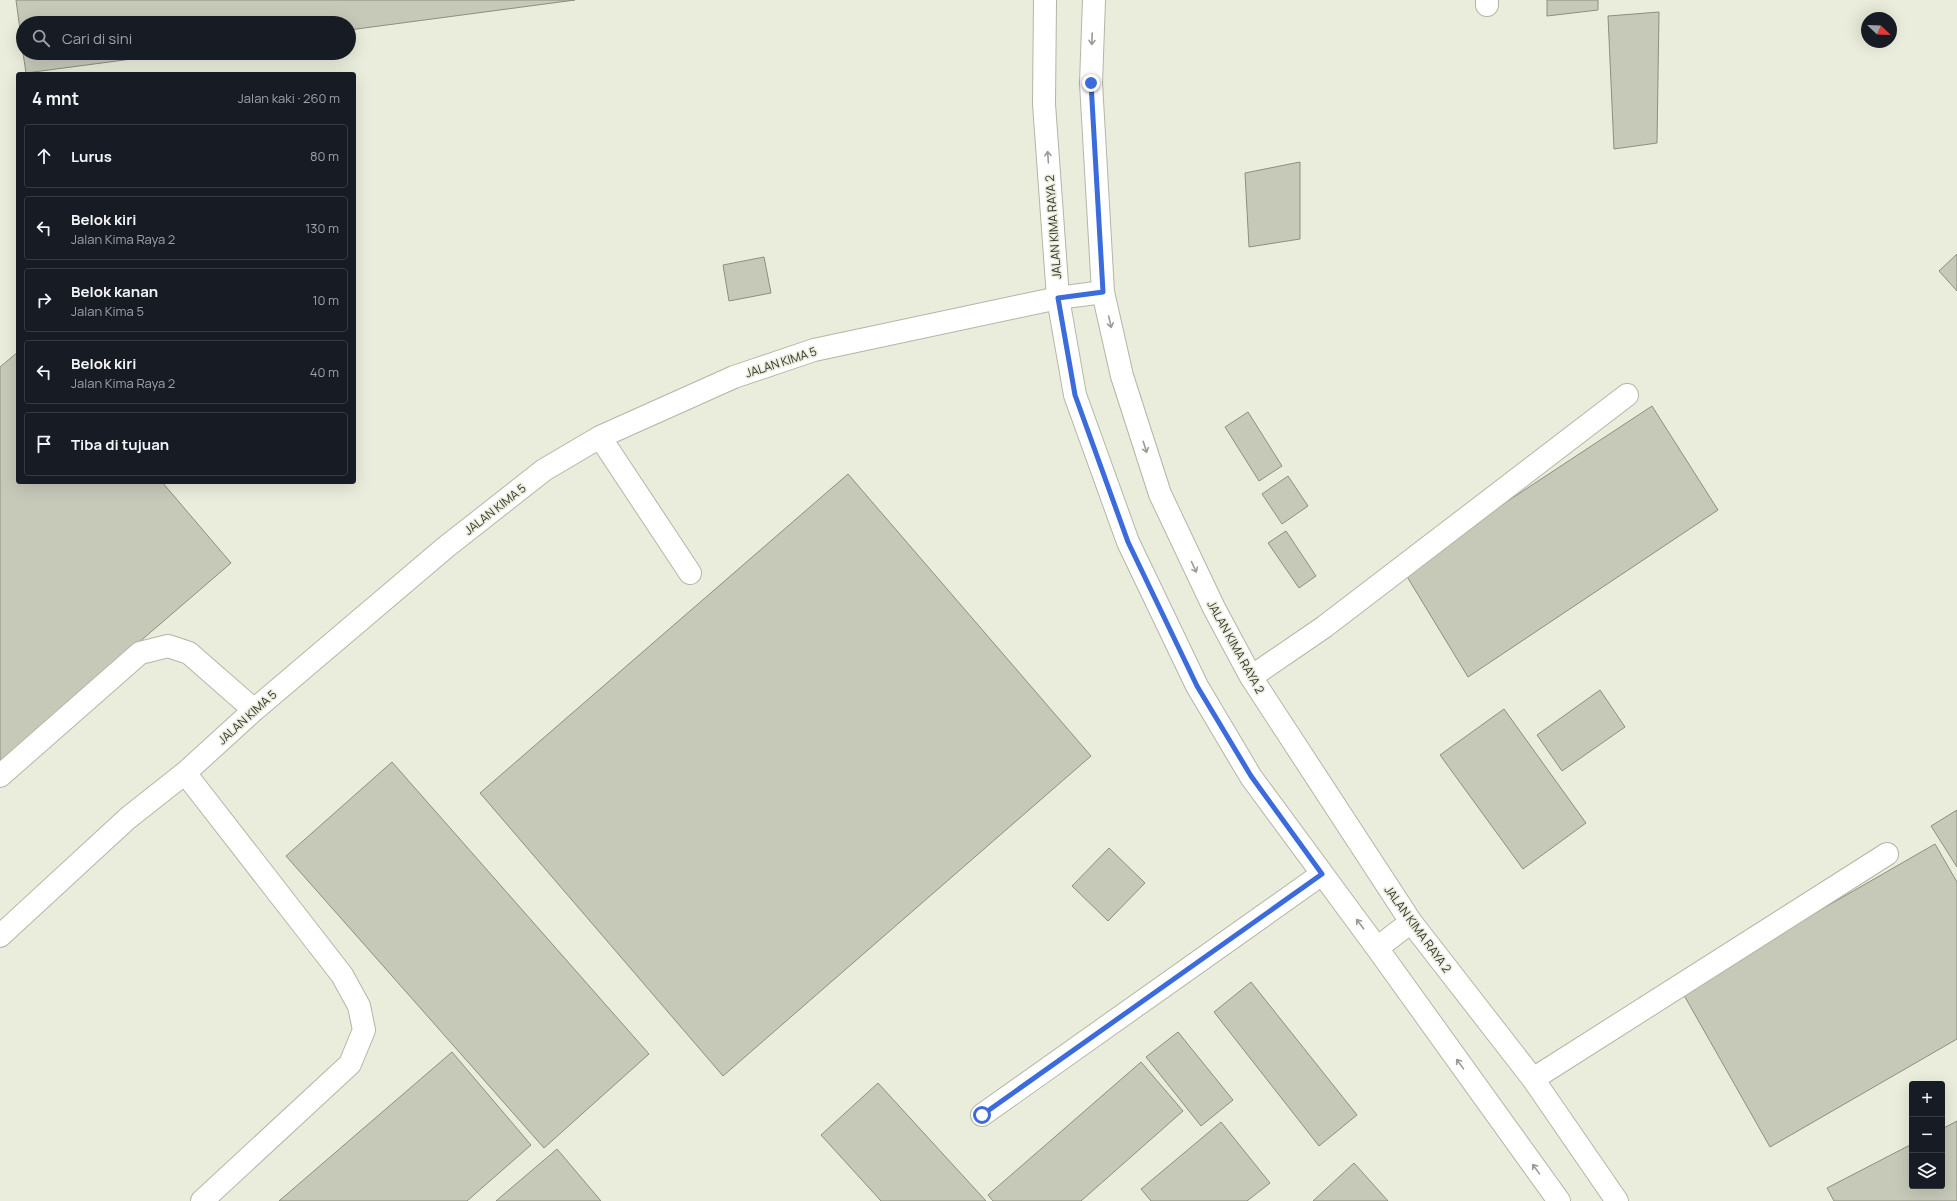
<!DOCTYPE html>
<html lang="id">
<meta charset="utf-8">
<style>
:root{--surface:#171b24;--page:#20242c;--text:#f1f3f6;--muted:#9ea1a6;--line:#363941}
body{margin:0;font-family:Manrope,sans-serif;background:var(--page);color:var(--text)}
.controls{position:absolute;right:12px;bottom:12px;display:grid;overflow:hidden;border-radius:4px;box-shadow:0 4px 16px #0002}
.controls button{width:36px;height:36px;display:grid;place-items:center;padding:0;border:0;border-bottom:1px solid var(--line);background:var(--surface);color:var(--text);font:20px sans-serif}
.compass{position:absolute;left:1861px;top:12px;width:36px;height:36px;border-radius:50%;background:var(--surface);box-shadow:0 4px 16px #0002;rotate:113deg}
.stop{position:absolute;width:12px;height:12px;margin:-9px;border:3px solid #3c6bdb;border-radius:50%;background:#fff}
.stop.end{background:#3c6bdb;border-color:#fff;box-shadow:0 1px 4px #0008}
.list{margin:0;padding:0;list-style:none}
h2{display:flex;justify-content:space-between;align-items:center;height:52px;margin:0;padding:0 16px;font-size:17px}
h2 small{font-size:13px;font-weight:400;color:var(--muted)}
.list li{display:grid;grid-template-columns:26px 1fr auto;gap:12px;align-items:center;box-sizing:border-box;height:64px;margin:0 8px 8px;padding:0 8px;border:1px solid var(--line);border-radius:4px}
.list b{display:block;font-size:15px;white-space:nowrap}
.list p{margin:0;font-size:13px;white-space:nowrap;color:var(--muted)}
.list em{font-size:13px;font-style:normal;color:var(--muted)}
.icon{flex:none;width:22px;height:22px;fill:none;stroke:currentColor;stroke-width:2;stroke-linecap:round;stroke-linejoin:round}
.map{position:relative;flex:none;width:1957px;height:1201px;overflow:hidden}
.search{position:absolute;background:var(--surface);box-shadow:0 4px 16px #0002;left:16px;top:16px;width:340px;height:44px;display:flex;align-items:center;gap:10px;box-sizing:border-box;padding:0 14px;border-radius:22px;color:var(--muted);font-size:15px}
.panel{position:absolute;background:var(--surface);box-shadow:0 4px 16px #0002;left:16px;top:72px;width:340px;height:412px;border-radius:4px}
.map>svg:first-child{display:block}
</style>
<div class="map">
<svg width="1957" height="1201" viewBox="0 0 1957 1201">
<rect width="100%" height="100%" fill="#eaeddb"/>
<path fill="#c6c9b8" stroke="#8c8f7e" d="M16 0H575L349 30V23H23V52Z
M1547 0H1598V10L1547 16Z
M1659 12 1657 143 1614 149 1608 16Z
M23 53H177L26 73Z
M1300 162V239L1249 247 1245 173Z
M1957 254V291L1939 271Z
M764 257 771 293 729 301 723 265Z
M18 352V482H162L231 563 0 762V367Z
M1652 406 1718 510 1468 677 1403 570Z
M1248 412 1282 466 1259 481 1225 427Z
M848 474 1091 756 723 1076 480 793Z
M1288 476 1308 506 1282 524 1262 494Z
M1286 531 1316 576 1299 588 1268 543Z
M1600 690 1625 727 1562 771 1537 735Z
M1504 709 1586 823 1523 869 1440 755Z
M392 762 649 1054 544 1148 286 856Z
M1957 810V867L1931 826Z
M1935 844 1957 882V1039L1770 1147 1681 990Z
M1109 848 1145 883 1108 921 1072 886Z
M1251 982 1357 1115 1319 1146 1214 1012Z
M1178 1032 1233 1100 1201 1126 1146 1057Z
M452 1052 531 1145 467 1201H279Z
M1141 1062 1183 1111 1081 1201H993L988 1195Z
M878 1083 986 1201H881L821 1135Z
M1957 1121V1201H1834L1827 1188 1912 1144V1186H1942V1129Z
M1221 1122 1270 1183 1247 1201H1151L1141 1189Z
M557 1149 601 1201H496Z
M1354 1163 1388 1201H1313Z"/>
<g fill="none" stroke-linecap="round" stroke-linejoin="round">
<g stroke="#b3b6a5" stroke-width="24">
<path id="minor" d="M1045 0 1044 104 1058 298 1075 395 1128 542 1197 686 1251 777 1377 948 1559 1201
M1094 0 1091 83 1103 292 1122 376 1160 494 1214 608 1251 677 1411 922 1533 1079 1617 1201
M1487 5V0
M600 437 690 573
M1251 677 1324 627 1627 395
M185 773 342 975 359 1006 364 1030 350 1064 202 1201
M0 776 140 653 168 646 189 653 254 710
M0 936 128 818 185 773 254 710 446 547 544 470 600 437 734 377 814 350 1058 298 1103 292
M1377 948 1411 922
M1533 1079 1887 854
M982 1115 1322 874"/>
</g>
<use href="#minor" stroke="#fff" stroke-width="22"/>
</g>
<defs><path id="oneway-shaft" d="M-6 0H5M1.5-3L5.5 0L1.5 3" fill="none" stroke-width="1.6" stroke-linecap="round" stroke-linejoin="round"/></defs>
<g stroke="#9a9a96">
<use href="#oneway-shaft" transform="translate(1092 39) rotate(92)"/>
<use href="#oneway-shaft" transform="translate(1048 157) rotate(-94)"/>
<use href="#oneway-shaft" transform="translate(1110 322) rotate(77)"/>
<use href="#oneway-shaft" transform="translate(1145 447) rotate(72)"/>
<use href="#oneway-shaft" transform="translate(1194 567) rotate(65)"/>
<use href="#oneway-shaft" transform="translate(1360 924) rotate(-127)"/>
<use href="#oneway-shaft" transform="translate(1460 1064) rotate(-126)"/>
<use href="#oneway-shaft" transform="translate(1536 1169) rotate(-126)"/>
</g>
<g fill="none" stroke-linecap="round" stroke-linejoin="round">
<path stroke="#3c6bdb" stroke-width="5" d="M982 1115 1322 874 1251 776 1197 686 1128 542 1075 395 1058 298 1103 292 1091 83"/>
</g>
<g text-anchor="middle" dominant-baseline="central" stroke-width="3" stroke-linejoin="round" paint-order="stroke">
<g font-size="12" fill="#34352e" stroke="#eaeddb">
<text transform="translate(1053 227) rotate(-94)">JALAN KIMA RAYA 2</text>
<text transform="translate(781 362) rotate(-18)">JALAN KIMA 5</text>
<text transform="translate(495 509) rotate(-38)">JALAN KIMA 5</text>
<text transform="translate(1236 647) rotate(61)">JALAN KIMA RAYA 2</text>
<text transform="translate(247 717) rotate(-42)">JALAN KIMA 5</text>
<text transform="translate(1418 929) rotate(54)">JALAN KIMA RAYA 2</text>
</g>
</g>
</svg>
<div class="controls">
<button>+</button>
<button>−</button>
<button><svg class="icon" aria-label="layers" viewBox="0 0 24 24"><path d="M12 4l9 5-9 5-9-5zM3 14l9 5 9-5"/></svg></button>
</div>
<svg class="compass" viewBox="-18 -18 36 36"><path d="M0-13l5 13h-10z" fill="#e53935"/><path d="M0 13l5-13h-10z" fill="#9ea1a6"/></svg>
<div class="stop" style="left:982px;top:1115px"></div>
<div class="stop end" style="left:1091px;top:83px"></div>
<div class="search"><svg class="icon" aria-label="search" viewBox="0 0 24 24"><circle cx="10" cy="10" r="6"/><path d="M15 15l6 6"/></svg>Cari di sini</div>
<section class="panel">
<h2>4 mnt<small>Jalan kaki · 260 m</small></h2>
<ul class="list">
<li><svg class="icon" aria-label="ahead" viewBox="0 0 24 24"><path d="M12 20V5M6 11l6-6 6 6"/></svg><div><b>Lurus</b></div><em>80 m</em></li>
<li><svg class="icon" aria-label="left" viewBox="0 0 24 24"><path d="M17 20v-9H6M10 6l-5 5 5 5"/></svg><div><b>Belok kiri</b><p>Jalan Kima Raya 2</p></div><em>130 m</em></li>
<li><svg class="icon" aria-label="right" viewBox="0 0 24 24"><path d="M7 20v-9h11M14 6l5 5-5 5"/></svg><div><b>Belok kanan</b><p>Jalan Kima 5</p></div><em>10 m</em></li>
<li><svg class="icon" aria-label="left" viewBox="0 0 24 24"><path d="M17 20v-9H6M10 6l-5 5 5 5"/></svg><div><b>Belok kiri</b><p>Jalan Kima Raya 2</p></div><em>40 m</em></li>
<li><svg class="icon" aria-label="arrive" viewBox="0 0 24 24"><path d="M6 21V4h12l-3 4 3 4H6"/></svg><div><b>Tiba di tujuan</b></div></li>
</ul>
</section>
</div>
